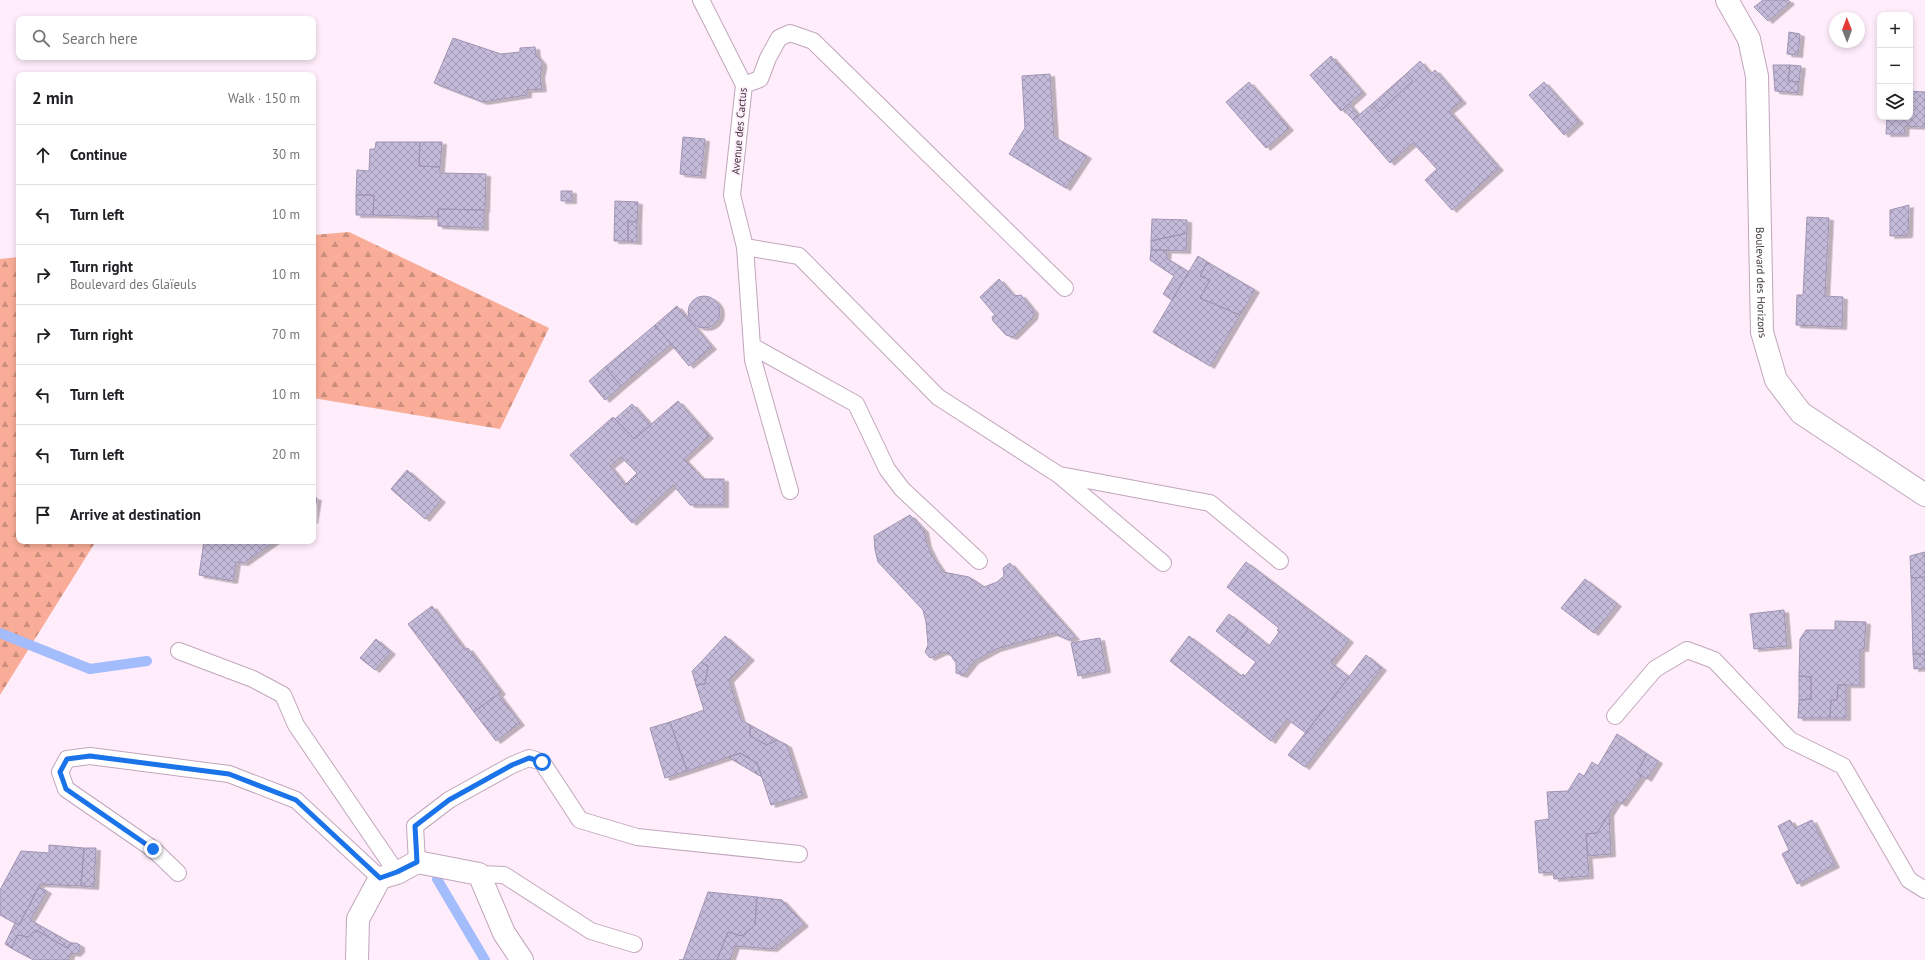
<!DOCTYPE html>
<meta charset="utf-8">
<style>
:root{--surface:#fff;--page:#f2f2f2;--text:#202124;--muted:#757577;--line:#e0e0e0}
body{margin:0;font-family:"PT Sans",sans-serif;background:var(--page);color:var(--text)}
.controls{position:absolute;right:12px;top:12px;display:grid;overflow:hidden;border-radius:8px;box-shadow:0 2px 6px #0003}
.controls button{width:36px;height:36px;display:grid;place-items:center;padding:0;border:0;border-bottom:1px solid var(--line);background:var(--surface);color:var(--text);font:20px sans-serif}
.compass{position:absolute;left:1829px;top:12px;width:36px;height:36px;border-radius:50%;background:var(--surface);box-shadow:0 2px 6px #0003;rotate:359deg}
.stop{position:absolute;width:12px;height:12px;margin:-9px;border:3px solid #1a73e8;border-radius:50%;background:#fff}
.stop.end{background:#1a73e8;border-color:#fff;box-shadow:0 1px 4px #0008}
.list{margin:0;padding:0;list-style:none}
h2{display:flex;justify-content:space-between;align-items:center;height:52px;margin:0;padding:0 16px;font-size:17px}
h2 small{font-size:13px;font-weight:400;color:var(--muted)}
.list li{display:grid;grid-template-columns:26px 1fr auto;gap:12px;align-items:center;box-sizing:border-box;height:60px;padding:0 16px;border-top:1px solid var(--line)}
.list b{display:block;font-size:15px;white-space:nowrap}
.list p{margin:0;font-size:13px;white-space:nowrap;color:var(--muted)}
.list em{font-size:13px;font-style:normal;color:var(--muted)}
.icon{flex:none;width:22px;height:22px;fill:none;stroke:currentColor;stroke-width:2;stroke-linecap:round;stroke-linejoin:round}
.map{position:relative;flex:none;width:1925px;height:960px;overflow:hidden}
.search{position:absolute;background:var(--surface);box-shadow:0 2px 6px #0003;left:16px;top:16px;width:300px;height:44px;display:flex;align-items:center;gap:10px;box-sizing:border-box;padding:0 14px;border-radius:8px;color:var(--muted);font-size:15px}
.panel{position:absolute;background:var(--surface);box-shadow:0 2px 6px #0003;left:16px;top:72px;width:300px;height:472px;border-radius:8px}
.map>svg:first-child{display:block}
</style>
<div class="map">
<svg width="1925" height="960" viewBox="0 0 1925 960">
<defs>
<pattern id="forest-firs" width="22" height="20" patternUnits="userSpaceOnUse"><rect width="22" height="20" fill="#f9ac97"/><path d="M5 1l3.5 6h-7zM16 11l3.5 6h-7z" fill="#cb8d7c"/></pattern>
<pattern id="building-cross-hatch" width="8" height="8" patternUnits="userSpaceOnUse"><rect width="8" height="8" fill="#c4bad9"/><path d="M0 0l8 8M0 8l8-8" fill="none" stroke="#a198b1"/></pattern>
<filter id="shadow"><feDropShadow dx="4.5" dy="2.5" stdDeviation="0" flood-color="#0004"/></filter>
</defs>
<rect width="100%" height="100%" fill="#ffedfb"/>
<path fill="url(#forest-firs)" d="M349 232 549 328 500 429 313 398V235Z
M19 257V541H96L0 695V259Z"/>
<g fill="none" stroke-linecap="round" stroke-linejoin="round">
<path stroke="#a3bcfc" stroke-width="10" d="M0 633 90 669 147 661
M437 879 485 960"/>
</g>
<path fill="url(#building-cross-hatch)" stroke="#9f95b3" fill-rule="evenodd" filter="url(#shadow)" d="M1763 0H1788L1790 2 1768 21 1754 7Z
M1789 32 1800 34 1798 55 1787 54Z
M453 38 501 54 520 52V48L535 47 536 55 542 62V67L540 76 542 89 527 90V95L483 102 434 83Z
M1331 56 1362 92 1341 111 1310 75Z
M1420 61 1431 74 1435 70 1462 101 1449 111 1499 168 1452 210 1425 180 1437 169 1413 143 1390 163 1353 120 1372 104 1379 112 1413 81 1406 74Z
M1773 65H1790L1788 81 1799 82 1798 93 1775 91Z
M1790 65 1801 66 1799 82 1788 81Z
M1050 74 1054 137 1087 156 1066 188 1009 154 1025 128 1022 76Z
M1406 74 1413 81 1379 112 1372 104Z
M1249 82 1289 128 1266 148 1226 102Z
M1544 82 1579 121 1564 135 1529 95Z
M1910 91 1925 92V127L1905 126 1904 134H1886L1887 117H1910Z
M1349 104 1359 116 1353 120 1343 109Z
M683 137 705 139 701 176 680 174Z
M376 142H420L419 166 440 167V173L486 174 485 210 438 209V217L373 215 374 195H356L357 170 369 171 370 149H375Z
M420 142H442L440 167 419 166Z
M561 191H572V201H561Z
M356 195H374L373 215H356Z
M615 201 638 202 637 222 628 221V241H614Z
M1909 205 1908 235 1890 236V210Z
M438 209 484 210V228L438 226Z
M1807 217 1829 218 1825 296 1843 297 1842 327 1796 325 1797 295H1803Z
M1152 219 1187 220V233L1151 241Z
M628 221 637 222V242L628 241Z
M1187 233 1186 251 1151 250V241Z
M1151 250H1167L1166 258 1189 272 1172 300 1163 294 1174 276 1150 260Z
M1198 256 1207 262 1200 276 1210 280 1200 298 1240 315 1210 366 1153 332Z
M1207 262 1255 290 1240 315 1200 298 1210 280 1200 276Z
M999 279 1014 296 1021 295 1034 311 1033 317 1013 337 1006 335 993 321 992 317 995 315 980 297Z
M688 312a16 16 0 1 1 32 0a16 16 0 1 1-32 0Z
M677 306 712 347 689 366 655 325Z
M655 325 671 344 621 386 605 367Z
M605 367 621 386 605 400 589 381Z
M678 401 709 436 684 459 703 479H724V505H690L673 485 632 523 570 455 613 417 634 439ZM621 457 637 473 625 485 610 466Z
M632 404 651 425 634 439 615 419Z
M407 470 441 500 425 519 391 489Z
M313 497 317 498 313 521Z
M910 515 924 530 927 545 934 559 943 572 969 577 984 587 997 582 1004 576 1003 568 1010 563 1075 637 1069 640 1053 633 996 649 974 661 963 675 956 673V663L950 654 943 652 930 658 925 652 928 645 926 622 923 610 878 562 875 550 874 536Z
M204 541H275L244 563 236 562 233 581 199 575Z
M1925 552V577L1911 578 1910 556Z
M1246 562 1349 640 1331 663 1349 677 1306 733 1287 719 1271 741 1170 661 1189 636 1241 676 1243 674 1245 676 1256 662 1235 646 1248 629 1269 646 1279 632 1277 630 1279 628 1227 587Z
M1925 577V654H1913L1911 578Z
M1585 579 1617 604 1594 633 1561 608Z
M432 606 465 650 468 648 501 692 474 712 408 624Z
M1784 610 1787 646 1754 649 1750 614Z
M1229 614 1248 629 1235 646 1216 631Z
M1835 621 1866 622 1864 649H1860V685H1838L1837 700H1831L1830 718H1798L1799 700 1811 699V677L1799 676 1800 639 1806 630H1835Z
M725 636 750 658 729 680 741 720 750 725V736L767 745 777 740 787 745 803 795 771 805 757 763 740 753 687 771 670 722 704 710 696 685 705 684 708 666 701 662Z
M1100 638 1106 670 1078 676 1071 643Z
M376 639 391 652 375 670 360 658Z
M1913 654H1925V668L1914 669Z
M1366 655 1382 668 1305 767 1288 755Z
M701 662 708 666 705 684 696 685 692 671Z
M1799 676 1811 677V699L1799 700Z
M1838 685H1846V718H1830L1831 700H1837Z
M498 694 520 723 496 741 474 712Z
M670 722 687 771 665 778 650 728Z
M750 725 777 740 767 745 750 736Z
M1617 734 1647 754 1637 772 1642 776 1622 804 1617 801 1597 833 1586 834 1589 876 1554 879 1553 872 1539 873 1535 821 1549 819 1547 792 1568 791 1579 773 1584 776 1592 762 1598 766Z
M740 753 757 763 762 777 728 757Z
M1647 754 1658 761 1647 779 1637 772Z
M1609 814 1611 854 1588 856 1586 834 1597 833Z
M1790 820 1795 828 1812 820 1835 865 1797 884 1782 854 1789 850 1778 826Z
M49 845 84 848 81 886 40 884 19 925 0 915V890L21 851 49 853Z
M84 848H96L94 887 81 886Z
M39 887 47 891 30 920 71 943 67 948 36 930 28 937 18 935 11 948 5 944 15 923 19 925Z
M708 892 757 897 755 925 742 936 728 932 717 960H679H683Z
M757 897 782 900 804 924 773 949 735 946 730 960H717L728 932 742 936 755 925Z
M36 930 67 948 71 943H76L80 945V950L76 954 71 953 68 960H34L11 948 18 935 28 937Z"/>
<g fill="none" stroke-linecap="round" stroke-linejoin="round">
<g stroke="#c1a6bc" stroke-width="18">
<path id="service" d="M701 0 744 85 732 195 745 247 753 360 790 491
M744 85 760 79 768 58 779 38 790 33 813 41 1065 288
M745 247 799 256 938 397 1059 475 1163 563
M752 346 856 404 887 469 902 489 979 561
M1060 475 1210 503 1280 561
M179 651 253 679 283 695 296 725 397 873
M1615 716 1655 669 1687 650 1714 660 1790 740 1843 766 1909 880 1925 890
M417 862 415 826 449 800 512 765 529 758 542 762 580 820 637 837 799 854
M178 873 153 849 66 789 60 772 67 759 90 756 229 774 296 800 380 878
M479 874 504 875 591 931 634 944"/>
</g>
<g stroke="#c1a6bc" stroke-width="24">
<g id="minor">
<path id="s1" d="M1727 0 1749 39 1757 76 1762 332 1776 380 1801 413 1925 495"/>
<path d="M357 960 358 919 380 878 397 873 417 862 479 874 504 933 522 960"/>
</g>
</g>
<use href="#service" stroke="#fff" stroke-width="16"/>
<use href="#minor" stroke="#fff" stroke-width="22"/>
</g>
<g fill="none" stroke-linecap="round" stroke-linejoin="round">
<path stroke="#1a73e8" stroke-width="5" d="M153 849 66 789 60 772 67 759 90 756 229 774 296 800 380 878 397 872 417 862 415 826 449 800 512 765 529 758 542 762"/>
</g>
<g text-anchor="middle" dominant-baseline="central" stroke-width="3.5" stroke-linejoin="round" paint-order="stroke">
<g font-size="11" fill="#3f343d" stroke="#ffedfb">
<text transform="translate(739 131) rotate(-85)">Avenue des Cactus</text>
<text stroke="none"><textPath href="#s1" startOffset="289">Boulevard des Horizons</textPath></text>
</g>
</g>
</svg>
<div class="controls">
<button>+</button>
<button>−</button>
<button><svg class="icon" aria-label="layers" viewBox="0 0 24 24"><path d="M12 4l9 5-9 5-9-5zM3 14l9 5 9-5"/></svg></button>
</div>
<svg class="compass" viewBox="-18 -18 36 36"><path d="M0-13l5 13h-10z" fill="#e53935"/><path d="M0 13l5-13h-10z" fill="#757577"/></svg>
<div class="stop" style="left:542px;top:762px"></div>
<div class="stop end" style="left:153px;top:849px"></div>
<div class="search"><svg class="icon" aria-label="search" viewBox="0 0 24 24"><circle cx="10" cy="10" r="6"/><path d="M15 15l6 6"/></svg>Search here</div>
<section class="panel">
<h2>2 min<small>Walk · 150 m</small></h2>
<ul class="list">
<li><svg class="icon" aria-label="ahead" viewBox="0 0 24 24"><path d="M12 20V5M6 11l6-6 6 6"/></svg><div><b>Continue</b></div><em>30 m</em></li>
<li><svg class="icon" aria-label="left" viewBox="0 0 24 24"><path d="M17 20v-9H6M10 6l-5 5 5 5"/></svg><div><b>Turn left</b></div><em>10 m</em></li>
<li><svg class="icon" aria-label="right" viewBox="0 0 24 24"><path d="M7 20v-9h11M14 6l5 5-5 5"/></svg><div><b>Turn right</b><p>Boulevard des Glaïeuls</p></div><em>10 m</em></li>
<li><svg class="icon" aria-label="right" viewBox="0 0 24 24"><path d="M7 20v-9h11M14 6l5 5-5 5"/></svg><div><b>Turn right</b></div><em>70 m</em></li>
<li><svg class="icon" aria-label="left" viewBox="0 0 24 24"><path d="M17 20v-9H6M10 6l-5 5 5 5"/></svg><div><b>Turn left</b></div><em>10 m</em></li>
<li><svg class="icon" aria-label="left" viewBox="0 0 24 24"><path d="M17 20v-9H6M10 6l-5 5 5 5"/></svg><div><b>Turn left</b></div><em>20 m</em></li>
<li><svg class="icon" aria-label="arrive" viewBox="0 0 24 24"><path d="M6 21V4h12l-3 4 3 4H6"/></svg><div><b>Arrive at destination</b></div></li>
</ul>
</section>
</div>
